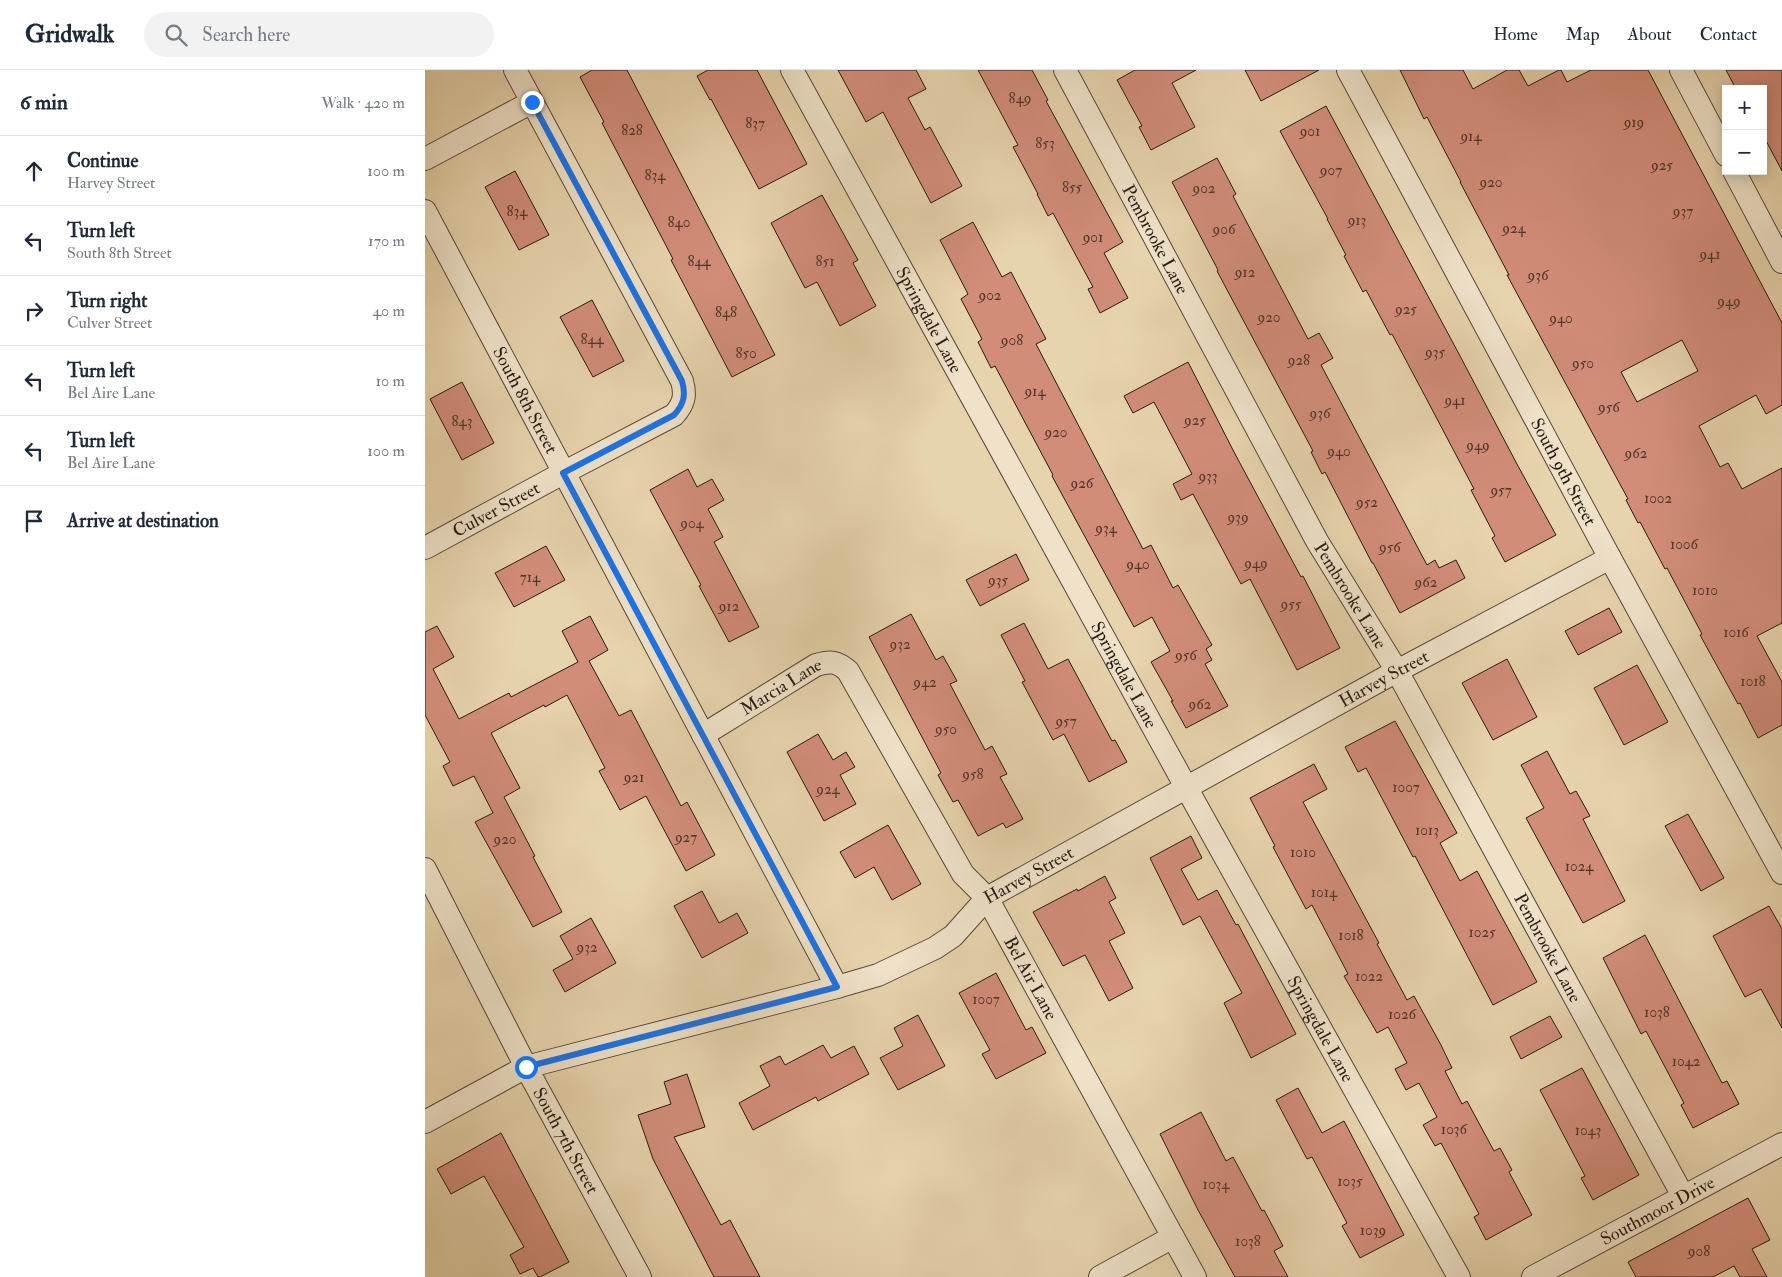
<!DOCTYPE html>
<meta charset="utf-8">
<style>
:root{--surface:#fff;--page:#f2f2f3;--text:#1f2937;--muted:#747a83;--line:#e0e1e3}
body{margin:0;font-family:"IM FELL Double Pica",serif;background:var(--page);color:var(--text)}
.controls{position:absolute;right:15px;top:15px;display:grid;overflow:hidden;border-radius:0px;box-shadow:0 2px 12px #0003}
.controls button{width:45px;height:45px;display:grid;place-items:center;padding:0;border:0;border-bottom:1px solid var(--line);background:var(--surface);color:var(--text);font:25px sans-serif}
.stop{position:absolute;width:15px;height:15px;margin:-11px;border:4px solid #1a73e8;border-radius:50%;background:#fff}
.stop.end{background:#1a73e8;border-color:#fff;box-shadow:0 1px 5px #0008}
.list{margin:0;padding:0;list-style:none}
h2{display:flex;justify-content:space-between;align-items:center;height:65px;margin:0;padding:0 20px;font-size:21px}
h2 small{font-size:16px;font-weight:400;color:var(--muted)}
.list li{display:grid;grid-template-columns:32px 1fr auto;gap:15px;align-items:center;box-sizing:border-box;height:70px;padding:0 20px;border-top:1px solid var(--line)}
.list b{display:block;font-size:19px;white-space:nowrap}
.list p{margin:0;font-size:16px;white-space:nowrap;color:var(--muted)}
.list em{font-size:16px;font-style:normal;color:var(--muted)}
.icon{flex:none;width:28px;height:28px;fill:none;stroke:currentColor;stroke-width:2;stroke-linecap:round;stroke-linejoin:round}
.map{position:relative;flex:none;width:1357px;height:1207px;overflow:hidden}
header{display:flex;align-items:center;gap:30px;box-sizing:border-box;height:70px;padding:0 25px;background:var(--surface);border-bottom:1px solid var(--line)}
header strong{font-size:24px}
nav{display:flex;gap:28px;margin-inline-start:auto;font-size:18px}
.search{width:350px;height:45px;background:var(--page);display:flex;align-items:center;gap:12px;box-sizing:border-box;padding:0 18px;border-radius:28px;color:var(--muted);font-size:19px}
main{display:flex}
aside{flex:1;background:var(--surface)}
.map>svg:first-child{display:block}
</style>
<header>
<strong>Gridwalk</strong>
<div class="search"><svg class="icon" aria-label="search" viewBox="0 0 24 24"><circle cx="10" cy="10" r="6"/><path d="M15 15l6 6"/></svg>Search here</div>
<nav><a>Home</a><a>Map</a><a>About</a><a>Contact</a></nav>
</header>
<main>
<aside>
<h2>6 min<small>Walk · 420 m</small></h2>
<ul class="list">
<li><svg class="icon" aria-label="ahead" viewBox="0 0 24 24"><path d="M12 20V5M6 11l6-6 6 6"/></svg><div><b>Continue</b><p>Harvey Street</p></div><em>100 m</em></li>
<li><svg class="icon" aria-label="left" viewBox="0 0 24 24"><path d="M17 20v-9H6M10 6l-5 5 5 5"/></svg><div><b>Turn left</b><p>South 8th Street</p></div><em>170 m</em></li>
<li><svg class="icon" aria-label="right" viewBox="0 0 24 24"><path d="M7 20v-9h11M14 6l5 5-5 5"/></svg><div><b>Turn right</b><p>Culver Street</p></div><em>40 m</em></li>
<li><svg class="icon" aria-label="left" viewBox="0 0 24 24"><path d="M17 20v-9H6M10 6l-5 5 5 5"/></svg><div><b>Turn left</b><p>Bel Aire Lane</p></div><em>10 m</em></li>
<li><svg class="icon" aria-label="left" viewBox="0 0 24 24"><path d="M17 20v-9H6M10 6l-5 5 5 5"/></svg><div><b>Turn left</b><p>Bel Aire Lane</p></div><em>100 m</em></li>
<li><svg class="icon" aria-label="arrive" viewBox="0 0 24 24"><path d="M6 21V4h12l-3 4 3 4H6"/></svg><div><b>Arrive at destination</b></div></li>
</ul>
</aside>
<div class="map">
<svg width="1357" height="1207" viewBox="0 0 1357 1207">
<rect width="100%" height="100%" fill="#e7d3ac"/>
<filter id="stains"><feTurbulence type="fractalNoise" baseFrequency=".004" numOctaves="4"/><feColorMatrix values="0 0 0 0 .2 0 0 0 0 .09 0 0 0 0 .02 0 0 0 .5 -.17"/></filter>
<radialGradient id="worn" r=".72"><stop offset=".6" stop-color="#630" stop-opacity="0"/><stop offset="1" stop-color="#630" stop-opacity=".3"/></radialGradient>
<path fill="#d28d79" stroke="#261a10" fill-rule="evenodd" d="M167 0H202L350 285 307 307 246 190 248 189 177 53 179 52 155 7Z
M283 0H332L382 94 334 119 286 29 285 30 272 6Z
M413 0H491L501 19 483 28 500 60 505 57 537 116 506 133 458 42 441 52Z
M553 0H607L623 30 621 31 698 172 679 183 703 228 675 243 663 219 668 217 628 143 623 146 612 124H613L588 77 593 75Z
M710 0H771L747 13 770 57 726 80 714 57 717 56 692 10Z
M820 0H894L836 31Z
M975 0H1038L1048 19 1082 0H1094L1103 16 1134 0H1136L1142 12 1166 0H1223L1357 253V335L1341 344 1331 325 1274 356 1295 397 1303 393 1317 419 1357 398V553L1332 566 1357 612V655L1333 668 1315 633 1313 634 1275 565 1277 564 1242 498 1240 499 1215 452 1213 453 1201 430 1203 429 1082 205H1084L1035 112H1036L1002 47 999 49ZM1257 270 1273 301 1212 332 1196 302Z
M1301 0H1357V101L1338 65V19H1311Z
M901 36 1034 284 1093 396 1131 465 1080 492 1067 468 1070 466 1046 420 1049 419 1001 328 967 264 965 265 941 220 938 222 919 186 921 185 902 149H903L855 61Z
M792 88 811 124 808 126 883 269 894 263 908 288 896 295 1002 495 1010 490 1014 498 1031 490 1040 508 975 543 948 493H947L900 402 897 404 886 382 888 381 792 201 793 200 747 112Z
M90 101 124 165 94 180 60 117Z
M397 125 433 190 428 193 451 236 415 256 392 212 380 218 346 153Z
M548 152 577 207 586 202 621 269 611 274 718 479 726 475 748 518 753 515 787 575 781 579 787 590 780 594 803 636 761 658 746 631H748L726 592 745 581 727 547 709 557 627 406 628 405 570 296 566 298 553 272 557 269 536 229 543 224 515 170Z
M167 230 199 291 168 307 135 247Z
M763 292 809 382 876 507 878 506 915 578 872 600 825 509 816 514 768 424 756 430 748 414 767 404 729 332 708 343 699 326Z
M37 312 69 373 37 390 5 329Z
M263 399 272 417 287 409 299 430 283 439 298 467 289 472 334 557 304 572 274 516 276 515 225 420Z
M121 476 140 510 89 537 70 503Z
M591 484 604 510 555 536 541 510Z
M1184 538 1197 562 1153 585 1140 561Z
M486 544 511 590 518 586 532 611 525 614 560 680 567 676 582 704 575 707 598 749 581 758 578 753 553 766 533 730 528 732 513 705 516 703 444 567Z
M165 546 183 580 164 591 194 646 206 640 256 736 262 732 290 785 261 801 221 726 195 740 174 701 180 698 142 625 120 637 119 635 66 663 95 718 79 727 110 786 108 787 137 842 108 857 50 752 68 743 49 706 28 716 18 696 25 692 0 645V562L12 556 29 587 8 599 34 649 84 623 86 627 153 592 137 561Z
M599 553 623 599 643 589 687 671 690 670 702 692 664 712 639 664 628 670 597 612 600 611 576 565Z
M1082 589 1112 647 1068 670 1037 613Z
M1212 595 1243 652 1199 675 1169 618Z
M970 651 1032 763 1015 773 1035 811 1052 801 1112 912 1068 935 990 786 988 787 941 698 933 702 920 677Z
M393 664 408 690 421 682 430 697 415 705 431 734 399 751 362 682Z
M1122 681 1145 724 1151 721 1165 746 1158 749 1200 831 1158 853 1101 748 1119 738 1096 695Z
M889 694 902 719 878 732 954 873 952 874 982 930 989 926 1016 975 1027 998 1020 1001 1037 1034 1042 1031 1069 1081 1075 1078 1087 1100 1084 1102 1107 1145 1061 1170 1049 1147 1054 1144 1016 1073 1010 1076 998 1055 1012 1047 994 1013 981 1020 970 999 982 993 963 957 952 963 919 906 923 904 887 835 881 839 848 777 850 776 825 728Z
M1263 744 1299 808 1276 821 1240 756Z
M463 755 496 814 467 830 449 797 430 808 415 782Z
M766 766 777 788 756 799 773 830 792 820 811 855 813 854 871 964 826 988 799 933 817 923 775 846 758 855 725 788Z
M680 806 691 828 684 832 700 863 684 871 708 918 684 931 660 885 638 896 608 842 652 819 653 821Z
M277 821 294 853 312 843 323 863 277 888 249 836Z
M1344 836 1357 859V958L1336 919 1320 927 1288 866Z
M166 848 191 893 140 922 128 900 148 889 135 866Z
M1220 865 1297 1013 1302 1011 1314 1034 1268 1058 1256 1035 1259 1033 1221 961 1216 964 1178 888Z
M571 903 601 960 607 957 621 983 571 1009 557 984 565 980 534 923Z
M493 945 520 996 473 1020 455 988 478 976 469 958Z
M1125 946 1137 967 1096 989 1085 967Z
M398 975 406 988 429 976 444 1004 393 1031 391 1027 328 1060 314 1033 345 1016 335 996 355 986 360 995Z
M1157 998 1214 1105 1168 1130 1156 1108 1160 1106 1115 1020Z
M262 1004 280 1057 249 1067 296 1155 305 1150 335 1207H289L228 1089 213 1045 246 1034 239 1012Z
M873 1018 897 1063 919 1051 979 1165 935 1188 917 1156 922 1153 887 1087 882 1089 851 1030Z
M776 1042 801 1091 808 1087 837 1141 839 1140 858 1176 849 1181 863 1207H810L773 1140 735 1064Z
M76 1063 144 1192 115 1207H113L108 1198 95 1204 85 1185 99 1177 59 1106 26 1124 12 1099Z
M1323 1128 1345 1170 1327 1179 1342 1207H1315L1309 1196 1288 1207H1211L1203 1192Z"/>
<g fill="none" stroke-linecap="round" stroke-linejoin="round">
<g stroke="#564837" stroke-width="24">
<g id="street">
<path id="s1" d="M367 0 761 717 1034 1207"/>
<path id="s2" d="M640 0 892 471 972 601 1258 1126"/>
<path id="s3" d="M923 0 1185 488 1357 803"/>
<path d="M1256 0 1301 85"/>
<path d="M0 89 107 32"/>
<path d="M1309 101 1357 192"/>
<path id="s4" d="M0 141 412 917"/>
<path id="s5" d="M0 478 138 403 249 345C259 334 261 325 257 311L90 0"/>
<path id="s6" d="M278 665 391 595C405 591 412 591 423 601L538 804 562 828 770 1207"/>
<path id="s7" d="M0 799 101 997 215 1207"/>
<path id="s8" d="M0 1052 101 997 412 917 453 905 510 878 528 866 562 828 972 601 1185 488"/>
<path d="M675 1207 748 1167"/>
<path id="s9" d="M1108 1207 1357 1074"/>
</g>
</g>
<use href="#street" stroke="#efe2c9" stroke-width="22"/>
</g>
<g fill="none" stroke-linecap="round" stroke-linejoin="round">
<path stroke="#1a73e8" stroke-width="6" d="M101 997 412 917 138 403 249 345C259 334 261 325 257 311L107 32"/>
</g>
<g text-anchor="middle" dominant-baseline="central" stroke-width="4" stroke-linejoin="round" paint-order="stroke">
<g font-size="15" fill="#51372a">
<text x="595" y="28">849</text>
<text x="1209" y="52">919</text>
<text x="330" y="53">837</text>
<text x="207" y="60">828</text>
<text x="885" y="61">901</text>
<text x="1046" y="66">914</text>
<text x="620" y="73">853</text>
<text x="1237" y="95">925</text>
<text x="906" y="100">907</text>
<text x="230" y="105">834</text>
<text x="1066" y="112">920</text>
<text x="647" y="117">855</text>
<text x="779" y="118">902</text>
<text x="92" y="141">834</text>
<text x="1258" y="141">937</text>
<text x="932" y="150">913</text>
<text x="254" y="152">840</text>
<text x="1089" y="158">924</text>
<text x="799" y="159">906</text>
<text x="668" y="167">901</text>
<text x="1285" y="184">941</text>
<text x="274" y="191">844</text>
<text x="400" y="191">851</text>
<text x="820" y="202">912</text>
<text x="1113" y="205">936</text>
<text x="565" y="225">902</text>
<text x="1304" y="231">949</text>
<text x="981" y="239">925</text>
<text x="301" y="242">848</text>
<text x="844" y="247">920</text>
<text x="1136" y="248">940</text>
<text x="167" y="269">844</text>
<text x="587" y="270">908</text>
<text x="1010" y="282">935</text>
<text x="321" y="283">850</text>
<text x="874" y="290">928</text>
<text x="1158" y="293">950</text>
<text x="610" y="321">914</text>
<text x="1030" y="330">941</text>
<text x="1184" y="337">956</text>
<text x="895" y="343">936</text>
<text x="770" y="350">925</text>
<text x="37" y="351">843</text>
<text x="631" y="362">920</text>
<text x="1053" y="375">949</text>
<text x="914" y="381">940</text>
<text x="1211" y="383">962</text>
<text x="783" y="406">933</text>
<text x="657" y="413">926</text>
<text x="1076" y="420">957</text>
<text x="1233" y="428">1002</text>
<text x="942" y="432">952</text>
<text x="813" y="447">939</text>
<text x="267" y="453">904</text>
<text x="681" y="458">934</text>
<text x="1259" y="474">1006</text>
<text x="965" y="477">956</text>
<text x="831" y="493">949</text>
<text x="713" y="494">940</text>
<text x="105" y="507">714</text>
<text x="573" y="510">935</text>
<text x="1001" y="512">962</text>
<text x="1280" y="520">1010</text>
<text x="866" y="534">955</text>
<text x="304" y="536">912</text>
<text x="1311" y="562">1016</text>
<text x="475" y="574">932</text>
<text x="761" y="585">956</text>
<text x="1328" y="611">1018</text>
<text x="500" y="612">942</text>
<text x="775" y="634">962</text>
<text x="641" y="651">957</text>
<text x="521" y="659">950</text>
<text x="548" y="704">958</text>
<text x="209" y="707">921</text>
<text x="981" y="717">1007</text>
<text x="403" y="719">924</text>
<text x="1002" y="760">1013</text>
<text x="261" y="767">927</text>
<text x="80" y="769">920</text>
<text x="878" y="782">1010</text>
<text x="1154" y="796">1024</text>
<text x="899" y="822">1014</text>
<text x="1057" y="862">1025</text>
<text x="926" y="865">1018</text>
<text x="162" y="877">932</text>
<text x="944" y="906">1022</text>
<text x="561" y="929">1007</text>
<text x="1232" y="942">1038</text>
<text x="977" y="944">1026</text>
<text x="1261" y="991">1042</text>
<text x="1029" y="1059">1036</text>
<text x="1163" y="1060">1043</text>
<text x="925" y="1111">1035</text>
<text x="791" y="1114">1034</text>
<text x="948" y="1160">1039</text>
<text x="823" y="1171">1038</text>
<text x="1274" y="1181">908</text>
</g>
<g font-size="18" fill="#261a10" stroke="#efe2c9">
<text stroke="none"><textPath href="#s2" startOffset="192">Pembrooke Lane</textPath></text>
<text stroke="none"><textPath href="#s1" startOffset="285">Springdale Lane</textPath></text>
<text stroke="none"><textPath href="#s4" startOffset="214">South 8th Street</textPath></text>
<text stroke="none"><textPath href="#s3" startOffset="456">South 9th Street</textPath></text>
<text stroke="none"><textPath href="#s5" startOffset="81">Culver Street</textPath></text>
<text stroke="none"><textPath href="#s2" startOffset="598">Pembrooke Lane</textPath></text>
<text stroke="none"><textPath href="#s1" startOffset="690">Springdale Lane</textPath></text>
<text stroke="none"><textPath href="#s8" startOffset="1068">Harvey Street</textPath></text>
<text stroke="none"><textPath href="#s6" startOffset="92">Marcia Lane</textPath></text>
<text stroke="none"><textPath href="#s8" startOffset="662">Harvey Street</textPath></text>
<text stroke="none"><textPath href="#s2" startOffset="1002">Pembrooke Lane</textPath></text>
<text stroke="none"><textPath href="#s6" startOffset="526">Bel Air Lane</textPath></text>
<text stroke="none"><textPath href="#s1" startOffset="1095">Springdale Lane</textPath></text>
<text stroke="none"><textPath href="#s7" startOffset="306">South 7th Street</textPath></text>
<text stroke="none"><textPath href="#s9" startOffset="141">Southmoor Drive</textPath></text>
</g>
</g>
<rect width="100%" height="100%" filter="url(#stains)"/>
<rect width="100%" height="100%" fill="url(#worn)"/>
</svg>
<div class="controls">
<button>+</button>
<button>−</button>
</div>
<div class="stop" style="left:101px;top:997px"></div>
<div class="stop end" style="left:107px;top:32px"></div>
</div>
</main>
